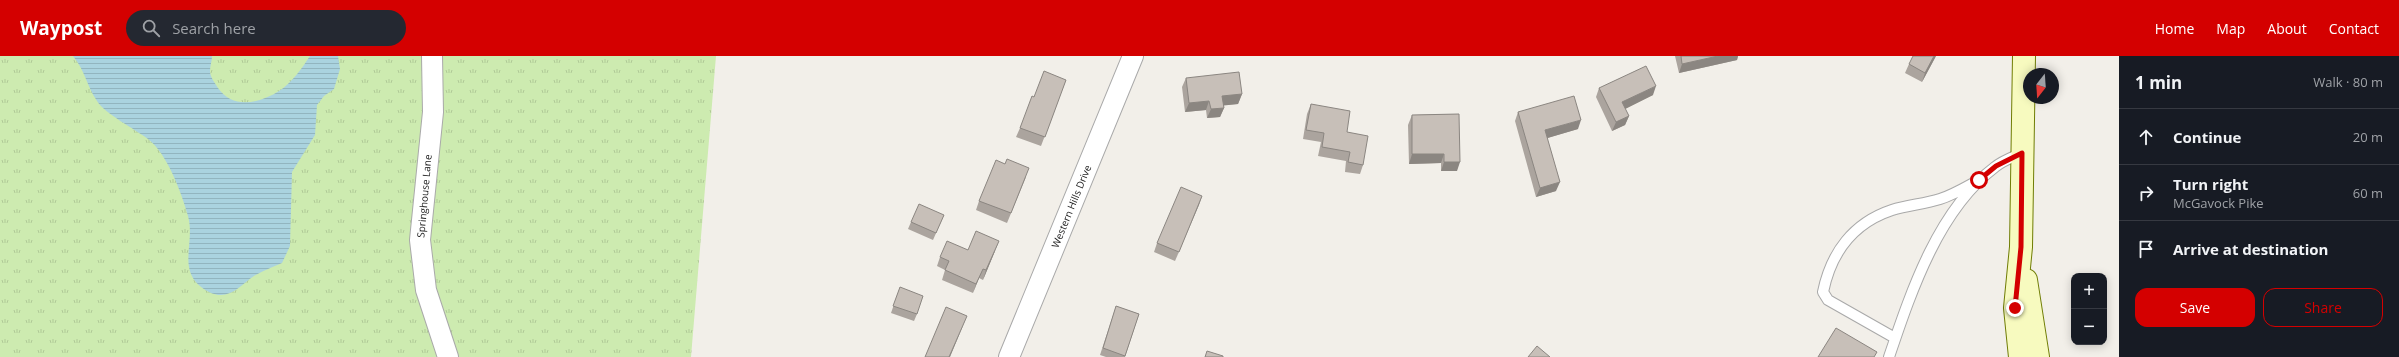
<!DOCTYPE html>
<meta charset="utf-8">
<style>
:root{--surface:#171b24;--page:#242831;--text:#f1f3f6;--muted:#9ea1a6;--line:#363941;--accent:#d40000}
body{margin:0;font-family:"Open Sans",sans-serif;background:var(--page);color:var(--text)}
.controls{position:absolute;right:12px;bottom:12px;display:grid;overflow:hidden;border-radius:8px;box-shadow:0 2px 10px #0003}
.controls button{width:36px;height:36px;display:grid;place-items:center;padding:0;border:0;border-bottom:1px solid var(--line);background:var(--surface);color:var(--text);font:20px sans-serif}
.compass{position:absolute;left:2023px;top:12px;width:36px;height:36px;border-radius:50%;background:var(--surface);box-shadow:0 2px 10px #0003;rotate:197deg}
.stop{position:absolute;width:12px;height:12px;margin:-9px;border:3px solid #d40000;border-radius:50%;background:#fff}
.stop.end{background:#d40000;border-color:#fff;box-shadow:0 1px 4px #0008}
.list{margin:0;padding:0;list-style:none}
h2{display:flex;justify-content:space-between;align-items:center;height:52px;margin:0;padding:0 16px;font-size:17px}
h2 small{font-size:13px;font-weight:400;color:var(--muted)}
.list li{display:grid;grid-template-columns:26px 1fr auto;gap:12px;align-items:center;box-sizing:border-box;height:56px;padding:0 16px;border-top:1px solid var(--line)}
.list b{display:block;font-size:15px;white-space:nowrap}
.list p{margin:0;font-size:13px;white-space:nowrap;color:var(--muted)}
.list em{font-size:13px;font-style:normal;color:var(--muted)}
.actions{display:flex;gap:8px;padding:12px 16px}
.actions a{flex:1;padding:9px 0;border:1px solid var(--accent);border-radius:12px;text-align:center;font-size:14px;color:var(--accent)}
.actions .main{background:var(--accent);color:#fff}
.icon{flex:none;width:22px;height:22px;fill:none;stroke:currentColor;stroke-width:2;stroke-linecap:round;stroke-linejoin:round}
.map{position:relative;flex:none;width:2119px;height:301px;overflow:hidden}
header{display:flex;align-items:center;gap:24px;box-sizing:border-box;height:56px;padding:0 20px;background:var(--accent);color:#fff}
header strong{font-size:19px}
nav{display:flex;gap:22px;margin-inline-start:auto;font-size:14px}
.search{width:280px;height:36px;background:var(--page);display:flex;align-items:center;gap:10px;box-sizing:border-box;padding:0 14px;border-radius:22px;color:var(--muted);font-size:15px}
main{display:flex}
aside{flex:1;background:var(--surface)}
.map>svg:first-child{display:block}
</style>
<header>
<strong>Waypost</strong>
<div class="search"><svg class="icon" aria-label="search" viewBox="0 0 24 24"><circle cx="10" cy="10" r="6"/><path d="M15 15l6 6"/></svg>Search here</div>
<nav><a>Home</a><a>Map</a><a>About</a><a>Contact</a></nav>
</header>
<main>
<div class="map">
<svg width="2119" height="301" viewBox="0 0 2119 301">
<defs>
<pattern id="grass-tufts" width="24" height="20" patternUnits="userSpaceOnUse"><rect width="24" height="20" fill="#cdebb0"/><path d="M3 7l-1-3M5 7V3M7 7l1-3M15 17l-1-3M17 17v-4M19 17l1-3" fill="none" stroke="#b0c997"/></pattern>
<pattern id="water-rules" width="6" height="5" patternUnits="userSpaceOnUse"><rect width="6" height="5" fill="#aad3df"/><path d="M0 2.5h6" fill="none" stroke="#92b5bf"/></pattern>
</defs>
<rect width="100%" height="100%" fill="#f2efe9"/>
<path fill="url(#grass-tufts)" d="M0 0H716L691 301H0Z"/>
<path fill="url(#water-rules)" d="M73 0H212C212 5 210 10 210 15 210 21 215 27 218 32 233 54 260 47 279 35 292 27 302 12 310 0H338L340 13 334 33 324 40 317 49 315 79 292 116 290 190 282 207C273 211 262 215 254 220 240 229 229 246 209 236 174 217 196 189 188 160 182 138 167 97 148 83 135 73 105 58 97 45 87 31 85 14 73 0Z"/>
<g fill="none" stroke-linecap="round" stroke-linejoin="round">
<g stroke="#a9a9a9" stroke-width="12">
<path id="service" d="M1895 282 1828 244 1823 236C1831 197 1853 167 1892 154 1908 149 1924 148 1940 143 1953 139 1966 131 1979 124
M1889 301C1911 236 1938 154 1995 111 2002 105 2013 101 2022 97"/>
</g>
<g stroke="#a9a9a9" stroke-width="22">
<g id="minor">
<path d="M432 0 433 56 420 184 426 234 448 301"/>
<path id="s1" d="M1009 301 1133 0"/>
</g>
</g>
<g stroke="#707d05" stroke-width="24">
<path id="secondary" d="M2026 224 2038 301
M2020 301 2015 252 2021 191 2024 0"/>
</g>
<use href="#service" stroke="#fff" stroke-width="10"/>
<use href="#minor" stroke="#fff" stroke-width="20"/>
<use href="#secondary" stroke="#f7fabf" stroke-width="22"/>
</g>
<path fill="#aba49e" d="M1675 0H1738L1737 4 1679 17Z
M1936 0 1922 26 1905 17 1909 8Z
M1186 22 1242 38 1238 48 1224 49V52L1220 61 1207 62 1206 54 1185 56 1182 31Z
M1066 24 1041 90 1016 81 1020 72 1034 41Z
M1599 32 1653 39 1625 53 1629 60 1625 69 1612 75 1596 41Z
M1311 48 1347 76 1363 109 1360 118 1345 116 1346 105 1318 100 1321 86 1303 83 1307 58Z
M1518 56 1578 73 1547 82 1556 135 1536 141 1515 65Z
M1459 58 1457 115H1441V107L1409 108 1408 69 1412 59Z
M1026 121 1007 167 976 154 979 145Z
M1202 140 1175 205 1154 196 1157 187Z
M944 159 933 184 908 173 911 166Z
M968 194 995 195 983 224 979 222 973 237 942 224 945 214 937 210 940 201Z
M900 231 917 258 914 265 891 257Z
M1116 250 1139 258 1125 301H1106L1100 299Z"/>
<path fill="#8b8681" d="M1718 0H1738L1737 4 1679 17 1682 8Z
M1934 0H1936L1922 26 1925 17Z
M1656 30 1653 39 1619 56 1622 46Z
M1242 38 1238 48 1219 50 1222 40Z
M1209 45 1206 54 1185 56 1189 47Z
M1224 52 1220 61 1207 62 1211 53Z
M1629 60 1625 69 1612 75 1616 66Z
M1581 64 1578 73 1541 84 1545 74Z
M1412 98H1444L1441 107 1409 108Z
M1444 106H1460L1457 115H1441Z
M1560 126 1556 135 1536 141 1540 132Z
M1202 140 1199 149 1175 205 1179 196Z
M999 185 995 195 983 224 986 214Z
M983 213 979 222 973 237 976 228Z
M967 260 950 301H949Z"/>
<path fill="#c7bfb8" stroke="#8b8681" d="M1681 0H1718L1682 8Z
M1913 0H1934L1925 17 1909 8Z
M1646 10 1656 30 1622 46 1629 60 1616 66 1599 32Z
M1044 15 1066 24 1045 81 1020 72 1032 40 1034 41Z
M1239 16 1242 38 1222 40 1224 52 1211 53 1209 45 1189 47 1186 22Z
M1574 40 1581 64 1545 74 1560 126 1540 132 1518 56Z
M1311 48 1350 55 1347 76 1368 80 1363 109 1348 106 1350 96 1322 91 1324 77 1306 74Z
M1459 58 1460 106H1444V98H1412V59Z
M1007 103 1029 112 1011 157 979 145 996 104 1005 108Z
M1181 131 1202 140 1179 196 1157 187Z
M919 148 944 159 936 177 911 166Z
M976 175 999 185 986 214 983 213 976 228 945 214 949 205 940 201 947 185 968 194Z
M900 231 923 240 917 258 893 250Z
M1116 250 1139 258 1125 300 1103 292Z
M946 251 967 260 949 301H925Z
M1836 272 1877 296 1874 301H1818Z
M1537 290 1550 301H1528Z
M1207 295 1223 300V301H1205Z"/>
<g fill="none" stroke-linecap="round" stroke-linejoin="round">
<path stroke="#d40000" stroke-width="5" d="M1979 124 1996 110 2022 97 2021 191 2015 252"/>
</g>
<g text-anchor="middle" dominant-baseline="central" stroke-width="4" stroke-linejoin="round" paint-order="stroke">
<g font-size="10" fill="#222" stroke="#fff">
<text transform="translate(424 140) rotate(-85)">Springhouse Lane</text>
<text stroke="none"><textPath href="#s1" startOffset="163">Western Hills Drive</textPath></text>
</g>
</g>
</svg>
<div class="controls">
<button>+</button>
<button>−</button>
</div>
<svg class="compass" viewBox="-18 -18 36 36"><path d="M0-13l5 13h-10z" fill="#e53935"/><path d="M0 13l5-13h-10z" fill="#9ea1a6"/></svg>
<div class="stop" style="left:1979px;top:124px"></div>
<div class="stop end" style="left:2015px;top:252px"></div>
</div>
<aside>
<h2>1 min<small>Walk · 80 m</small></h2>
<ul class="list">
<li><svg class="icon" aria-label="ahead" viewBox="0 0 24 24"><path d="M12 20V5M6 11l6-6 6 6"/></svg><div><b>Continue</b></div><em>20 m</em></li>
<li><svg class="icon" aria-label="right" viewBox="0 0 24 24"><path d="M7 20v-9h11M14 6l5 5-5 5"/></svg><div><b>Turn right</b><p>McGavock Pike</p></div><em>60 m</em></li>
<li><svg class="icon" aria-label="arrive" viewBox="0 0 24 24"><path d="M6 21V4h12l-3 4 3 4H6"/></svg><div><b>Arrive at destination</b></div></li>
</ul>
<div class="actions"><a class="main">Save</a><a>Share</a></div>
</aside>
</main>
